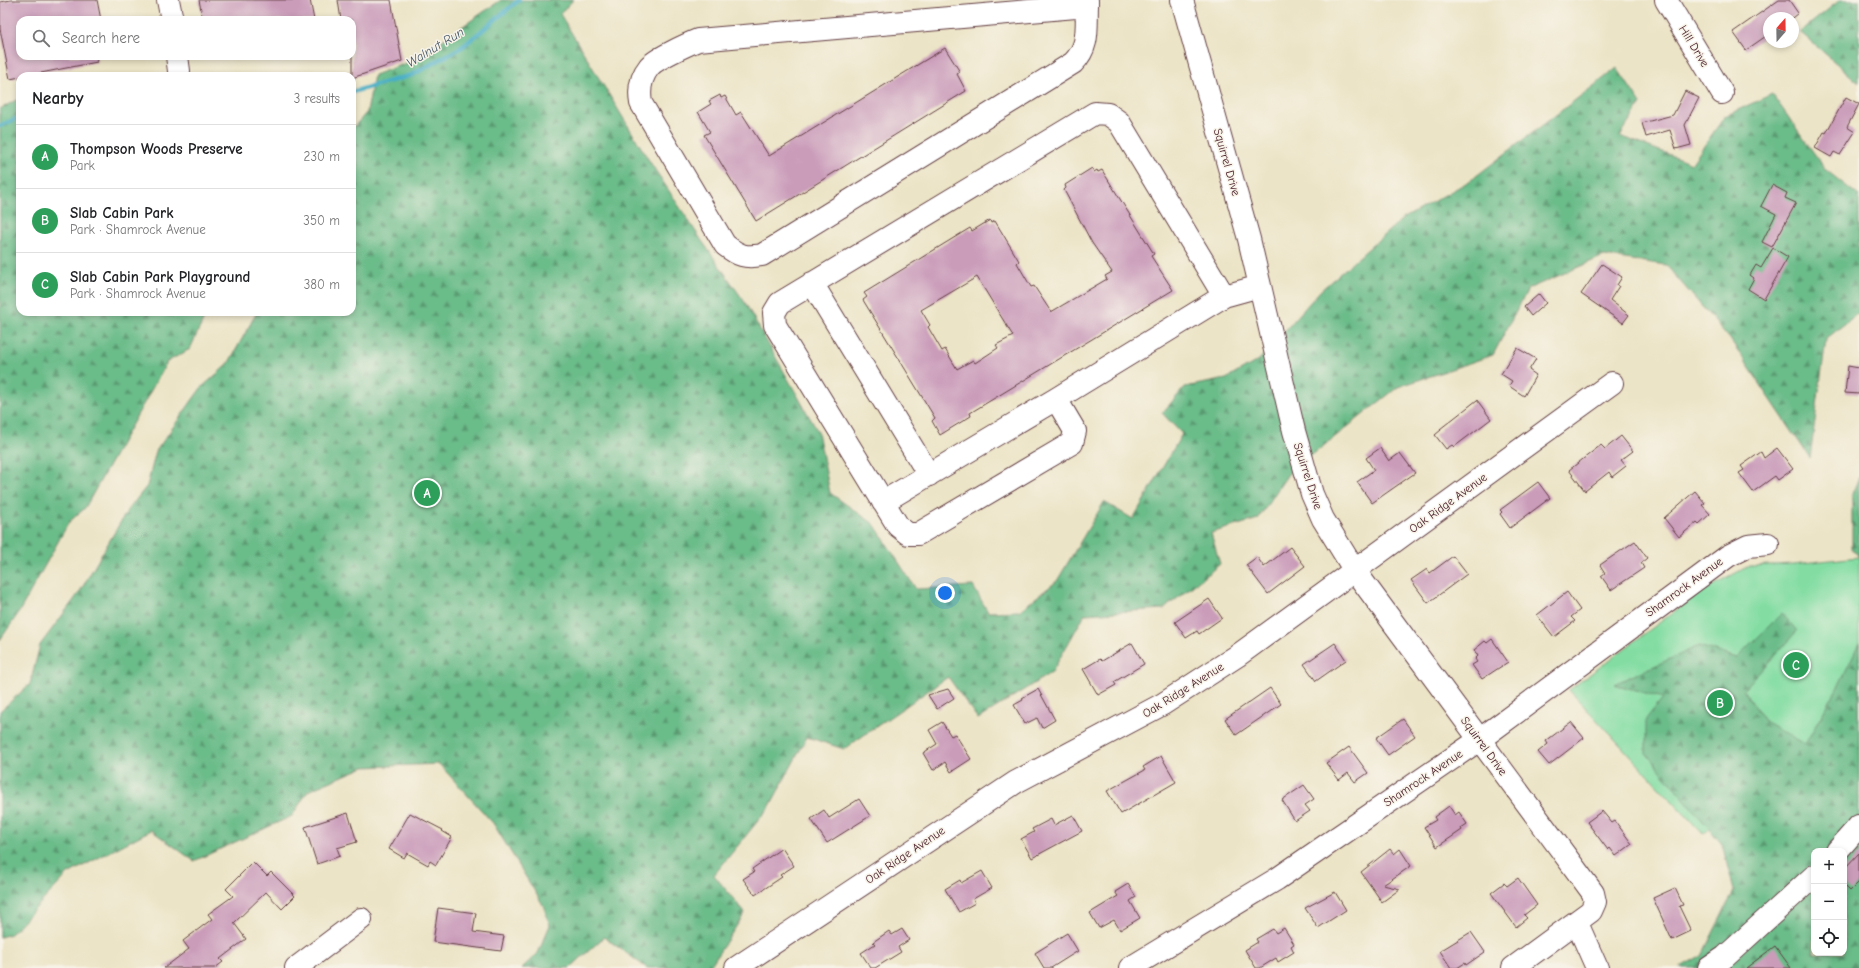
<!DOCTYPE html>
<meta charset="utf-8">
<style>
:root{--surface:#fff;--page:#f6f6f6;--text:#202124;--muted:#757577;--line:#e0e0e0;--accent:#db2777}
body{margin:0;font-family:"Comic Neue",sans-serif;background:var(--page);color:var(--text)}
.controls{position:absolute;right:12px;bottom:12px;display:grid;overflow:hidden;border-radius:8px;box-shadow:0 2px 6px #0003}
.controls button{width:36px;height:36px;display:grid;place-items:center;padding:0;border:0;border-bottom:1px solid var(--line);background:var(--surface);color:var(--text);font:20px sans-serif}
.compass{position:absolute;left:1763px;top:12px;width:36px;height:36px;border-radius:50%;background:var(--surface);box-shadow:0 2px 6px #0003;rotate:20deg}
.you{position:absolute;left:945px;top:593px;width:14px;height:14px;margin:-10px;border:3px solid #fff;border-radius:50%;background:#1a73e8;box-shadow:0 0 0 6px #1a73e833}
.badge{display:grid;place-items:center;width:26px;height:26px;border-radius:50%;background:var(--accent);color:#fff;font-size:13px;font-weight:700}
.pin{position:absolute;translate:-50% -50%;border:2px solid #fff;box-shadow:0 1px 4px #0006}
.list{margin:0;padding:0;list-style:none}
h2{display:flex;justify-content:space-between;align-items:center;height:52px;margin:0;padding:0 16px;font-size:17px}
h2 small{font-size:13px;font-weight:400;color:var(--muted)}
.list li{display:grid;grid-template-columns:26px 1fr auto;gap:12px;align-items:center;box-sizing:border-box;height:64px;padding:0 16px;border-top:1px solid var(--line)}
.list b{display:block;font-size:15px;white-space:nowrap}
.list p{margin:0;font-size:13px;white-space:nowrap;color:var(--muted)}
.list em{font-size:13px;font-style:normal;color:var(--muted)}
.icon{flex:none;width:22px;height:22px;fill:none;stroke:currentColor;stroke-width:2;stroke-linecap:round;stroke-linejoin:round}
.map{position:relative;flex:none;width:1859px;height:968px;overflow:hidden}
.search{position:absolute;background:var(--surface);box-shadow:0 2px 6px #0003;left:16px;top:16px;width:340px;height:44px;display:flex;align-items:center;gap:10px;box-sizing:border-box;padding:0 14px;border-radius:12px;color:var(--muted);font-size:15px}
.panel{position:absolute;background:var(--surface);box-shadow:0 2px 6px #0003;left:16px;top:72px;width:340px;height:244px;border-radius:12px}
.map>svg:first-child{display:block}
</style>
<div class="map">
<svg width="1859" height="968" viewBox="0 0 1859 968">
<defs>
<pattern id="forest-firs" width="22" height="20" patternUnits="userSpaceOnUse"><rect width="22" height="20" fill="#6abc89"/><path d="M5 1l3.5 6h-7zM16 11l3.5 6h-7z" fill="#599870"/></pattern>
</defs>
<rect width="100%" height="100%" fill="#f7f3e8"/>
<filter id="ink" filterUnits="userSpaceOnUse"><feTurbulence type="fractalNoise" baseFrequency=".025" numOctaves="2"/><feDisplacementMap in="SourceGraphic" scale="8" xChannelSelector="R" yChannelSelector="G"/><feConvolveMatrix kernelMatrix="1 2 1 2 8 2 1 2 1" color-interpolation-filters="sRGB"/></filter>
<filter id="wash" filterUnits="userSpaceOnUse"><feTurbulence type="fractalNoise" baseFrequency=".012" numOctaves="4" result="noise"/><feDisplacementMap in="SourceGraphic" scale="16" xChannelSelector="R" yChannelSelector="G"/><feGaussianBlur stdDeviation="0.9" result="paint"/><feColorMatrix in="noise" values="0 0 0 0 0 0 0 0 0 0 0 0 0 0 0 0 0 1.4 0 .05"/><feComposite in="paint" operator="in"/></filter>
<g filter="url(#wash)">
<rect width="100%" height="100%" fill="#ece4c6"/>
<path fill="#83dda3" stroke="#667e67" d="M1859 557V716L1703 834 1569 690 1702 591 1749 566 1793 564Z"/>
<path fill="url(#forest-firs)" stroke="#5a6e5a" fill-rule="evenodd" d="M501 0H573L560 14 650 162 702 241 744 301 818 432 830 493 874 524 916 589 973 586 988 612 1019 611 1057 581 1104 502 1133 519 1182 434 1162 413 1185 387 1226 379 1259 360 1320 291 1401 220 1471 180 1617 68 1641 104 1620 136 1692 163 1725 116 1772 94 1826 170 1859 196V315L1857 314 1826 339 1810 458 1730 339 1666 265 1604 256 1528 289 1493 355 1398 387 1288 474 1258 519 1211 533 1220 564 1164 609 1085 614 1052 672 978 719 948 677 844 749 807 737 770 806 714 875 745 913 709 968H647L604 937 570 968H522L538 953 550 925 543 905 493 823 439 764 364 767 308 791 292 816 194 861 151 830 68 874 11 934 0 937V711L30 684 40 645 79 593 127 511 147 486 156 451 201 388 228 364 257 312H352V129L367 112 374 75 412 61Z
M1840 0H1859V83L1800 32Z
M20 98V312H207L190 349 167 362 85 508 69 522 18 614 0 640V109Z
M1859 477V557L1852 548V494Z
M1782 613 1797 631 1743 690 1766 722 1805 744 1839 685 1859 643V968H1679L1702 955 1734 891 1722 844 1646 753V719L1663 698 1614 684 1699 646 1737 658ZM1814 851H1844V953H1814Z"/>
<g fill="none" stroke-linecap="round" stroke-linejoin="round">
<path stroke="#47aec6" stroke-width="4.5" d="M352 92 412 75 462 47 519 0
M0 126 20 117"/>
</g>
<g id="blocks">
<path fill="#ca9cba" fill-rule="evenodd" d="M11 0H97L101 20H20V56H96L97 62 10 79 0 29V2Z
M199 0H310L314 20H203Z
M338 0H391L402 61 352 78V20H341Z
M1779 0H1789L1798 13 1792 18H1769V34L1746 50 1733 32Z
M945 48 960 72 957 74 966 91 756 221 704 135 710 132 698 112 711 104 709 101 720 95 721 98 725 96 736 115 741 112 769 156Z
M1685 91 1699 98 1685 125 1691 145 1676 149 1670 130 1646 137 1642 123 1673 115Z
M1846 97 1859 104 1847 127 1855 132 1840 155 1834 152 1831 157 1815 148 1824 132 1826 133Z
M1092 168 1094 172 1097 170 1098 172 1102 170 1154 254 1151 256 1173 290 970 413 971 416 940 435 932 421 935 418 863 300 867 297 864 293 970 228 972 231 990 220 991 223 995 221 1019 261 1017 263 1031 287 1034 286 1051 312 1107 279 1105 276 1112 272 1092 243 1064 190 1066 188 1065 185ZM977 277 1013 336 996 345 998 348 975 363 973 360 957 369 945 349 942 351 928 327 930 325 921 310Z
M1772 185 1787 193 1785 198 1796 203 1772 247 1762 242 1776 214 1761 206Z
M1773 248 1788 257 1764 299 1748 289 1754 278 1750 275 1756 265 1761 268Z
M1602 264 1622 277 1617 285 1619 286 1610 300 1629 315 1623 323 1581 294Z
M1539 294 1546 303 1531 316 1524 307Z
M1517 348 1536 359 1529 370 1536 375 1524 396 1509 386 1512 381 1501 374Z
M1848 366 1859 368V394L1845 393Z
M1477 400 1491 419 1454 447 1452 445 1446 449 1435 435 1441 430 1440 429Z
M1621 436 1633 451 1621 460 1626 466 1612 477 1609 472 1585 491 1569 470 1601 445 1605 449Z
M1380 448 1389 461 1400 453 1415 473 1372 503 1357 482 1374 470 1366 458Z
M1777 448 1793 469 1778 480 1775 476 1753 492 1739 473 1744 470 1741 466 1761 452 1764 458Z
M1538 482 1550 498 1510 528 1500 514 1502 512 1500 510Z
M1695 491 1705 503 1702 505 1710 514 1699 524 1697 522 1679 537 1664 518Z
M1635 541 1647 558 1641 563 1644 568 1611 590 1601 576 1605 573 1600 565Z
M1290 547 1305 566 1268 594 1246 565 1257 557 1264 567Z
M1453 556 1467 574 1428 603 1411 580 1427 569 1430 573Z
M1567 592 1580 610 1571 617 1575 621 1554 637 1537 615Z
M1209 599 1222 618 1199 634 1197 631 1186 638 1175 622Z
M1492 639 1508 662 1482 679 1472 665 1477 662 1475 659 1478 656 1474 650 1485 641 1487 643Z
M1132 643 1144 664 1114 682 1116 685 1098 695 1083 669 1100 659 1102 661Z
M1335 643 1346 660 1316 681 1304 664Z
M1270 688 1281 704 1236 735 1225 719Z
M948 689 954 698 937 709 928 695Z
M1038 689 1055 720 1042 728 1037 718 1025 724 1014 705 1023 700 1022 698Z
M1403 719 1415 736 1388 755 1376 738Z
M942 722 951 736 955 734 971 759 951 772 945 762 933 770 923 753 937 744 929 730Z
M1571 722 1584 738 1549 765 1538 752 1548 744 1546 741Z
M1349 747 1368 773 1355 782 1348 773 1339 780 1326 763Z
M1161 756 1176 782 1121 814 1107 791 1145 770 1143 767Z
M1304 785 1314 799 1305 805 1310 811 1295 821 1282 800Z
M859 799 870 816 827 843 811 819 824 810 829 818Z
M1449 806 1455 815 1459 812 1467 824 1461 828 1462 830 1437 847 1424 827 1436 820 1434 817Z
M1602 811 1612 823 1615 821 1632 844 1616 856 1610 848 1608 850 1587 822Z
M348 813 357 842 337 848 340 856 317 864 305 827Z
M410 813 443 830 442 831 452 837 436 865 430 861 428 865 407 853 404 858 389 849Z
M1073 815 1082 831 1032 858 1021 839 1034 832 1032 829 1051 819 1054 825Z
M782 848 794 866 780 875 782 877 755 895 743 879 754 872 752 869Z
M1390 849 1394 854 1400 849 1411 866 1383 885 1400 889 1382 902 1361 872Z
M1859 853V882L1850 891 1844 885V869Z
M253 862 267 876 271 872 295 896 282 909 266 892 234 923 246 939 220 959 223 962 215 968H164L189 949 183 941 212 919 208 914 233 896 226 889Z
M982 871 992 888 973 899 975 903 959 912 945 889 960 880 961 883Z
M1518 878 1537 905 1524 915 1527 918 1516 927 1491 893 1504 883 1507 886Z
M1128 884 1136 897 1130 901 1140 918 1120 930 1114 920 1099 928 1090 913 1118 896 1115 892Z
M1675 888 1683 905 1679 906 1691 931 1672 940 1653 898Z
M1335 892 1346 910 1318 928 1305 908Z
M438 908 476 913 473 932 504 936 501 951 433 942Z
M1284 928 1294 944 1291 946 1294 952 1278 962 1276 958 1260 968H1256L1245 950 1258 942 1256 939 1273 929 1276 933Z
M902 929 909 940 898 947 901 952 875 968H871L861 953 875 944 873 942 889 931 892 935Z
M1471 932 1485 952 1466 965 1465 963 1457 968H1451L1440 951Z
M1067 933 1078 951 1051 968H1044L1035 953Z
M1775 946 1791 968H1746Z"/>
</g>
</g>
<g filter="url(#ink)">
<use href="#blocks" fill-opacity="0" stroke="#623d42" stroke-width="1"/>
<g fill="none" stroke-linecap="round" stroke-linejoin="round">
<g stroke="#623d42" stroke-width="24">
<path id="minor" d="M168 0 172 20
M1182 0 1249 239 1294 431 1312 494 1323 519 1355 571 1593 893 1595 902 1591 911 1513 968
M1666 0 1722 93
M1087 6 698 40C688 44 655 59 649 67 640 78 639 91 641 103L725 245C739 256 745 258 762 255L1073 63C1090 46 1086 28 1087 6V0
M177 56 179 71
M812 283 929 475
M1056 399 1075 431 1072 443 918 534H908L898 526 775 325 774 313 780 303 1095 113 1108 114 1119 122 1224 296
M883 502 1056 399 1224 296 1260 286
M1837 851 1859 826
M1577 923 1597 968
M296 968 361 919
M736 968 1016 782 1163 704 1237 656 1612 383
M1130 968 1277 879 1479 740 1728 556 1748 546 1768 544
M1709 968 1725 957 1814 876"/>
</g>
<use href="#minor" stroke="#fff" stroke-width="22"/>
</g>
</g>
<g text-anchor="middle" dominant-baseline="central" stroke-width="3" stroke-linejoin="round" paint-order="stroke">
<g font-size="12" fill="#4a1f2b" stroke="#f7f3e8">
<text transform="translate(1694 46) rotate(59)">Hill Drive</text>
<text transform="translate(1227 162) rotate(74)">Squirrel Drive</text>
<text transform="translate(1308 476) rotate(72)">Squirrel Drive</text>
<text transform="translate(1448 503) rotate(-36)">Oak Ridge Avenue</text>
<text transform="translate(1684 587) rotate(-36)">Shamrock Avenue</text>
<text transform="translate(1183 690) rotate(-32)">Oak Ridge Avenue</text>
<text transform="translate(1484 746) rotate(54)">Squirrel Drive</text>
<text transform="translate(1423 778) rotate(-34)">Shamrock Avenue</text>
<text transform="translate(905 855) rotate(-34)">Oak Ridge Avenue</text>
</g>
<g font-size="13" font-style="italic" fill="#495869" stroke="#f7f3e8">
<text transform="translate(435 47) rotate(-31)">Walnut Run</text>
</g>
</g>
</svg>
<div class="controls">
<button>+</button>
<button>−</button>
<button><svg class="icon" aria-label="locate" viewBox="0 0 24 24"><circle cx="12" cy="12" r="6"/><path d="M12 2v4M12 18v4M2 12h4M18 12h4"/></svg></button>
</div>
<svg class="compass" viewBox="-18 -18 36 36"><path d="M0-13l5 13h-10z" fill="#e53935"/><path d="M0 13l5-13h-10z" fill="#757577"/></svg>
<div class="you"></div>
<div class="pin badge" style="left:427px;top:493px;background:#2e9e5b">A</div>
<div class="pin badge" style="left:1720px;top:703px;background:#2e9e5b">B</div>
<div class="pin badge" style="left:1796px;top:665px;background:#2e9e5b">C</div>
<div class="search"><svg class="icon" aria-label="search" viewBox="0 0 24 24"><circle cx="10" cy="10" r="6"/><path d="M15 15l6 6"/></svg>Search here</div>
<section class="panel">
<h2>Nearby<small>3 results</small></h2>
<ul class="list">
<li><span class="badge" style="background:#2e9e5b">A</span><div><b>Thompson Woods Preserve</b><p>Park</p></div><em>230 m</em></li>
<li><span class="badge" style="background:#2e9e5b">B</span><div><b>Slab Cabin Park</b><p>Park · Shamrock Avenue</p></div><em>350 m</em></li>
<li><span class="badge" style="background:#2e9e5b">C</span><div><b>Slab Cabin Park Playground</b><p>Park · Shamrock Avenue</p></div><em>380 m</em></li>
</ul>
</section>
</div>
